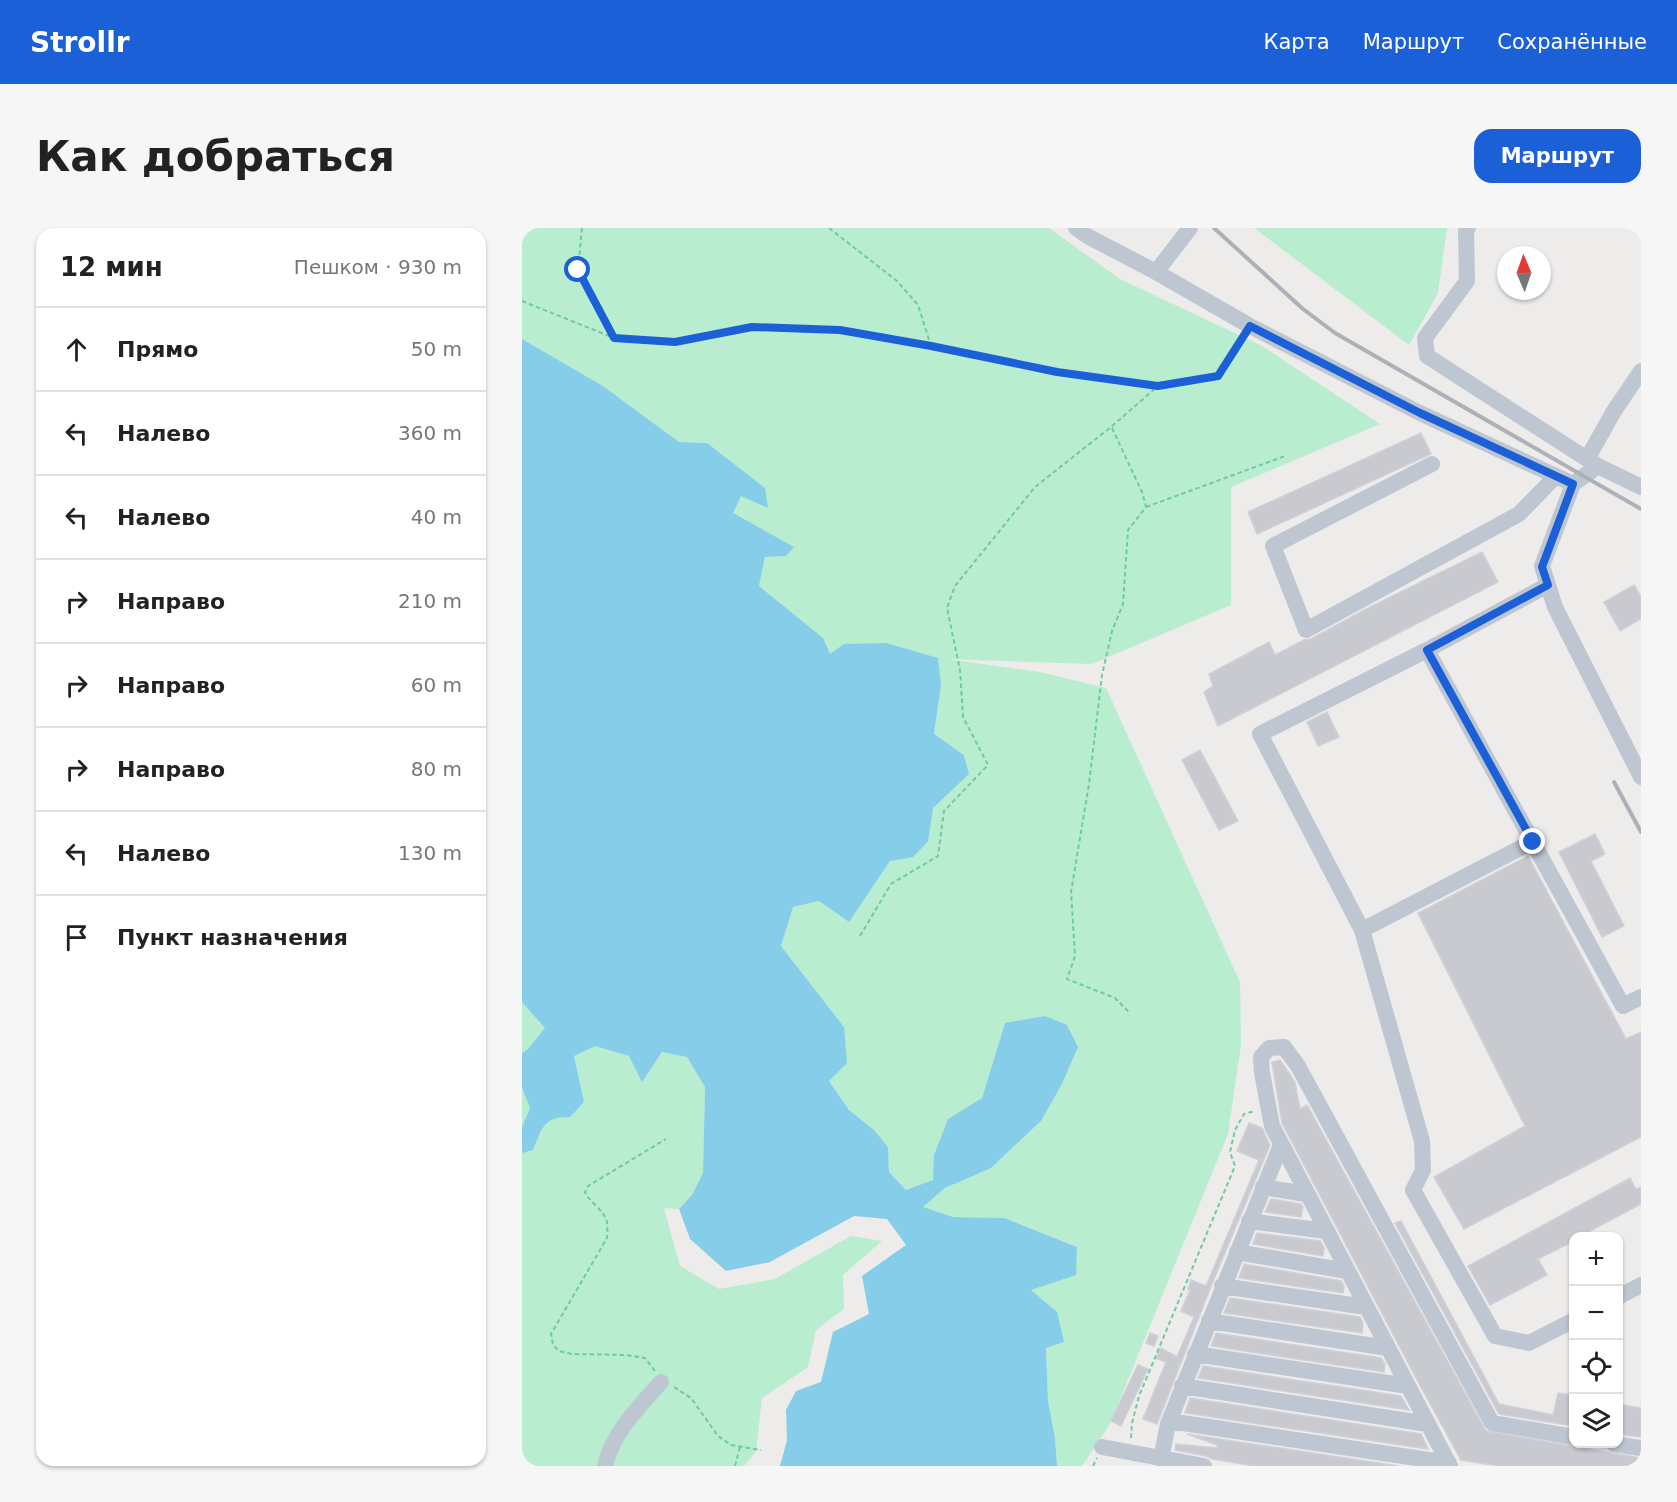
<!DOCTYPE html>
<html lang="ru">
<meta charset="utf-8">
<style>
:root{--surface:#fff;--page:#f6f6f6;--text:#222;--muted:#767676;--line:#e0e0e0;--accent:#1c60d7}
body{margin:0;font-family:"DejaVu Sans",sans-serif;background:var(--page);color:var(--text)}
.controls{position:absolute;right:18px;bottom:18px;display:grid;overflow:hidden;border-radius:12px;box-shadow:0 2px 4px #0004}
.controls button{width:54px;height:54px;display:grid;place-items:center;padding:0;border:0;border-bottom:2px solid var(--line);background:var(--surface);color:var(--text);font:30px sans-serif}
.compass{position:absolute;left:975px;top:18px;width:54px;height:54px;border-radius:50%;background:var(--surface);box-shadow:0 2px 4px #0004;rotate:358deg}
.stop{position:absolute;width:18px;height:18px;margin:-14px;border:4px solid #1c60d7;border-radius:50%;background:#fff}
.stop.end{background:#1c60d7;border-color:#fff;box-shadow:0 2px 6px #0008}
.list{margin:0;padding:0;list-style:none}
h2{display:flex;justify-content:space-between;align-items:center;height:78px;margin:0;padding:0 24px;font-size:26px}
h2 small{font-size:20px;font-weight:400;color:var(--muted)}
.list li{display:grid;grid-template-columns:39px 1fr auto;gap:18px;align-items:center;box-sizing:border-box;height:84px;padding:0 24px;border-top:2px solid var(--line)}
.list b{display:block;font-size:22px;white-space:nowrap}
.list em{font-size:20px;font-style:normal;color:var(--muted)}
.icon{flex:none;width:33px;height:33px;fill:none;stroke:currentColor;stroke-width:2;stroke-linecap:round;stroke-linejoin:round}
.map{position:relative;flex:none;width:1119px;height:1238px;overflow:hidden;border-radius:18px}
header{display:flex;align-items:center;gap:36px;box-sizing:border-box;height:84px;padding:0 30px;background:var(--accent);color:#fff}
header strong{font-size:28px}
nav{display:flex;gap:33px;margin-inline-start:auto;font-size:21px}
.intro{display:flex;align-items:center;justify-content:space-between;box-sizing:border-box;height:144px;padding:0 36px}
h1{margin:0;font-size:42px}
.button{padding:15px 27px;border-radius:18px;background:var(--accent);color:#fff;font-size:21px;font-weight:700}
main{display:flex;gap:36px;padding:0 36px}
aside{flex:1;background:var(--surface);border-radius:18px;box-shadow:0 2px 4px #0004}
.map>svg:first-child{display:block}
</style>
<header>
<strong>Strollr</strong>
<nav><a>Карта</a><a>Маршрут</a><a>Сохранённые</a></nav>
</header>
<div class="intro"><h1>Как добраться</h1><a class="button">Маршрут</a></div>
<main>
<aside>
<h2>12 мин<small>Пешком · 930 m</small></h2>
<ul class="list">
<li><svg class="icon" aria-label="ahead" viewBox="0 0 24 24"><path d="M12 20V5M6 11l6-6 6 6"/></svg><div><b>Прямо</b></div><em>50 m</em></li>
<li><svg class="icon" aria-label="left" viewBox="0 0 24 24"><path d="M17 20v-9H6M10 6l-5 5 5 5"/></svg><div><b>Налево</b></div><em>360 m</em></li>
<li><svg class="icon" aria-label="left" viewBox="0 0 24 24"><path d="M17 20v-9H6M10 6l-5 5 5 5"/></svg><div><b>Налево</b></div><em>40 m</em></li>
<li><svg class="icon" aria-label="right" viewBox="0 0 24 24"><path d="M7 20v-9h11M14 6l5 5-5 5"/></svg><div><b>Направо</b></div><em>210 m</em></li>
<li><svg class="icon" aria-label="right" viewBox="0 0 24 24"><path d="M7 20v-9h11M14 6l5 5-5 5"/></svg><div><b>Направо</b></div><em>60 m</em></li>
<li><svg class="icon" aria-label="right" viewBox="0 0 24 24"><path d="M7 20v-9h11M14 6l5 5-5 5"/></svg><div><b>Направо</b></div><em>80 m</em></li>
<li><svg class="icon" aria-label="left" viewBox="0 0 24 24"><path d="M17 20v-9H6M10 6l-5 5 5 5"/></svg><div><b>Налево</b></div><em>130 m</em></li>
<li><svg class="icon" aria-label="arrive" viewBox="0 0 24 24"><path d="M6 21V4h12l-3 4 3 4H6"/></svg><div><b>Пункт назначения</b></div></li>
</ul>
</aside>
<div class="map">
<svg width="1119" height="1238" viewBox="0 0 1119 1238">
<rect width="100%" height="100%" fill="#eeebeb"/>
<path fill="#b8edd0" d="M0 0H527L598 51 740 118 858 196 709 259V377L570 436 425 431 518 444 584 460 718 754 719 817 706 906 588 1196 560 1238H535L533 1210 526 1173 524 1120 542 1114 509 1062 555 1019 482 990 431 989 400 980 423 960 469 940 519 893 540 856 556 819 483 795 460 870 426 892 412 927V952L384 962 367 944 366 919 352 902 327 882 307 852 322 799 259 718 271 679 297 673 327 694 368 632 391 629 406 615 410 580 446 546 442 527 412 507 419 457 308 426 260 377 237 358 243 329 264 328 211 285 218 268 186 215 157 214 81 158 0 111Z
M732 0H925L916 65 887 117Z
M0 774 24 800 6 821 0 825Z
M73 817 107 828 140 824 165 829 183 859 181 946 170 967 157 981 142 980 158 1038 197 1061 253 1051 329 1008 360 1013 321 1047 322 1081 294 1102 286 1139 240 1170 234 1224 222 1238H0V925L11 921 21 897 34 888 62 874 52 828Z
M0 860 8 880 0 899Z"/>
<path fill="#86cde9" d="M0 111 81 158 157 214 185 215 243 260 246 280 219 268 211 285 272 319 264 328 243 329 237 358 301 410 308 426 322 416 364 415 416 430 419 457 412 506 442 527 447 546 411 580 406 614 391 629 368 633 327 694 297 673 271 679 259 718 322 799 325 835 307 853 327 882 352 902 366 919 367 944 384 962 411 952 412 927 426 891 460 870 483 795 523 788 545 797 556 819 540 856 519 893 469 940 423 960 401 979 431 989 482 990 555 1019 554 1047 509 1062 535 1084 542 1114 524 1120 526 1173 533 1210 535 1238H258L265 1212 264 1182 274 1163 299 1154 311 1104 347 1086 340 1048 384 1017 365 991 332 988 248 1034 204 1043 168 1011 157 981 170 967 181 945 183 859 165 829 140 824 120 854 107 828 73 818 52 828 62 874 48 889C22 888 20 900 11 922L0 925V899L8 880 0 860V825L6 821 23 800 0 774Z"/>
<path fill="#c8cad0" stroke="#cfd1d7" stroke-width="1.5" d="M899 205 909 226 735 306 726 284Z
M960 324 976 354 696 498 682 464 691 458 687 446 747 414 753 427 782 412 789 411 844 381Z
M1112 357 1119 369V391L1098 403 1082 374Z
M805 484 817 509 796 518 785 494Z
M678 522 716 593 697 602 660 532Z
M1073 606 1083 626 1069 633 1102 698 1080 709 1037 624Z
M1006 628 1104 811 1119 804V909L942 1001 912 949 1003 898 896 685Z
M758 832 773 854 778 881 785 877 964 1203 1119 1230V1238H977L939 1232 894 1150 760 895 750 834Z
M727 895 740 900 748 917 690 1056 635 1196 621 1191 644 1134 634 1130 639 1120 655 1129 672 1089 659 1083 668 1062 666 1061 669 1052 684 1058 737 932 715 923Z
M1108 950 1114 961 1119 959V976L1059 1008H1052V1013L1016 1031 1025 1047 968 1077 946 1038Z
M749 971 779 976 781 979 779 989 743 984Z
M879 993 977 1176 1031 1187 1036 1165 1052 1167V1198L977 1186 873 995Z
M735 1005 798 1013 802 1020 801 1028 731 1016Z
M722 1036 819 1053 822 1058 821 1065 717 1050Z
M708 1070 838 1089 841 1095 840 1105 702 1085Z
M628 1105 636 1108 632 1118 624 1115Z
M694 1105 859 1130 863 1136 862 1144 689 1118Z
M616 1137 626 1141 599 1198 589 1193Z
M681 1138 879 1168 887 1182 676 1150Z
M668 1170 899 1206 906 1221 663 1185Z
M1096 1176 1119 1180V1209L1096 1206Z
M665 1206 876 1238H733L690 1231 684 1228 653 1222 654 1216 695 1220V1217Z"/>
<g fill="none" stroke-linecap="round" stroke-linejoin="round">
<path stroke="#71c9a4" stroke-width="2" stroke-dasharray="4.5 3" stroke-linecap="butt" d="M60 0 56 42 92 110
M307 0 375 53 396 77 409 118
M0 73 92 110 152 114 230 99 318 102 409 118 535 144 636 158 696 148 720 111
M590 200 620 264 624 279 606 302 601 376 590 403 580 447 567 556 549 664 553 728 545 751 593 770 608 785
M624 279 763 228
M338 708 369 656 416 628 422 583 466 537 441 489 438 442 425 380 433 358 513 259 589 199 635 159
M133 1143 123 1130 104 1127 50 1126 37 1123 31 1117 29 1106 85 1010C85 1006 86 999 85 994 82 982 68 975 63 964L66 958 144 911
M152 1159 169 1170 196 1208 209 1217 239 1222
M609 1210 610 1195 617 1168 713 938 708 924 713 902 722 886 733 883
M213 1238 218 1219
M571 1238 575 1230"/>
<path stroke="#bec6d1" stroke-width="16" d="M554 0 567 9 634 44 728 98 898 185 1051 256 1076 238 1119 259
M946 0 944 3 945 53 903 110 905 128 1076 238
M634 44 668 0
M1065 231 1092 183 1119 143
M910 236 751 318 784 402 997 286 1034 248
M1051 256 1020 338 1033 379 1119 549
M1026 357 905 422 1101 778 1119 769
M905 422 738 506 840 702 1010 614
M840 702 900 913 901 942 891 962 973 1108 1007 1115 1052 1092
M741 959 784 966
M727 993 804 1003
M715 1024 825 1043
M700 1058 844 1079
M1096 1069 1119 1057
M687 1093 866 1120
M673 1126 886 1158
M660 1158 906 1196
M647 1193 927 1235
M1092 1216 1119 1220
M580 1219 682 1238
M639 1231 646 1196 759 917
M83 1238C90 1205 118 1178 139 1154
M928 1238 750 898 740 845 739 829 747 820 762 819 776 838 970 1195 1052 1209"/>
<path stroke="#adb0b6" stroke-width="4" d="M692 0 781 81 813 105 1119 281
M1092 554 1119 604"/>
</g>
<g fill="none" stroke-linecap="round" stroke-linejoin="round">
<path stroke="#1c60d7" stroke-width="8" d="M56 42 92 110 153 114 230 99 318 102 409 118 535 144 636 158 696 148 728 98 898 185 1051 256 1020 339 1026 357 905 422 1011 614"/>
</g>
</svg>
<div class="controls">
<button>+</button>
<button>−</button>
<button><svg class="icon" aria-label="locate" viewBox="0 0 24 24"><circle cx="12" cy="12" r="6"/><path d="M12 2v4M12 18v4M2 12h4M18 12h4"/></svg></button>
<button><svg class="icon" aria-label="layers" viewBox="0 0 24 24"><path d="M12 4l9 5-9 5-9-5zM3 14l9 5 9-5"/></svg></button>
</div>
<svg class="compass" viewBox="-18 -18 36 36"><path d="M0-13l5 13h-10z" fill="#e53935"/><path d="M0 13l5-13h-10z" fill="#767676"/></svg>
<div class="stop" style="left:56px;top:42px"></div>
<div class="stop end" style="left:1011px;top:614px"></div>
</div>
</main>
